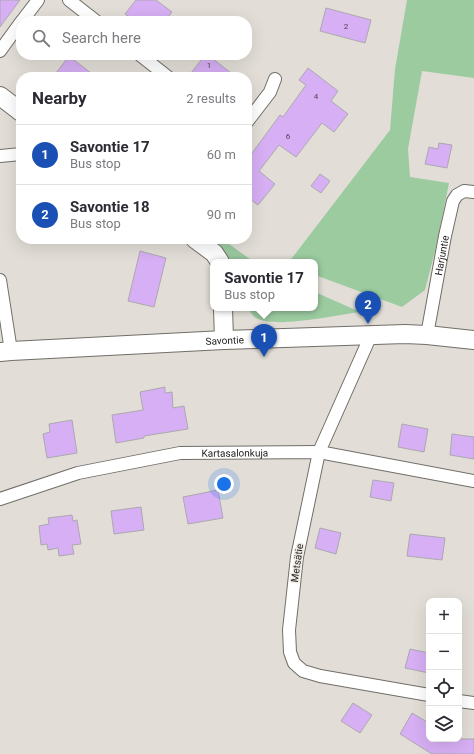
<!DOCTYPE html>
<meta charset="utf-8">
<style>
:root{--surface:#fff;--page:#f2f2f3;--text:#2b2b33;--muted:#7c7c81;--line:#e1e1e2;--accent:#2563eb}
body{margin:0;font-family:Roboto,sans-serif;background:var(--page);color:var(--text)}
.controls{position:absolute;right:12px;bottom:12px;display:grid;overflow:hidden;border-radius:8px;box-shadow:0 4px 16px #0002}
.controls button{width:36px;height:36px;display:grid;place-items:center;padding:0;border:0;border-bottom:1px solid var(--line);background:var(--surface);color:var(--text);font:20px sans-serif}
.you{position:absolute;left:224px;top:484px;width:14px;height:14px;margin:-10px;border:3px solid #fff;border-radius:50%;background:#1a73e8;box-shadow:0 0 0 6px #1a73e833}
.badge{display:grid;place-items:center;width:26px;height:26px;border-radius:50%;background:var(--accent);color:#fff;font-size:13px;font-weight:700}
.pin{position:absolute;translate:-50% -33px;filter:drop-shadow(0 1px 2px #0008)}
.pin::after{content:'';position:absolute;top:21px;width:14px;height:12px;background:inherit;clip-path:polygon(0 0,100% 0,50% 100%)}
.popup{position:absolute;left:210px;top:259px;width:108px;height:52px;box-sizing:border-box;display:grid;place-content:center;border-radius:8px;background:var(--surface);filter:drop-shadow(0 1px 3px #0005);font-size:13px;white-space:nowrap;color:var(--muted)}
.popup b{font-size:15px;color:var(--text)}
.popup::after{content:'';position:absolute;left:50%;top:100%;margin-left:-8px;border:8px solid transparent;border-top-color:var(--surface)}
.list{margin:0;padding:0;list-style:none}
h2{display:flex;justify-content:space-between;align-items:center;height:52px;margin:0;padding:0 16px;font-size:17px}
h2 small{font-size:13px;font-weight:400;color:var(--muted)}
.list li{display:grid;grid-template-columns:26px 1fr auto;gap:12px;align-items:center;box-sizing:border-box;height:60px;padding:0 16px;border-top:1px solid var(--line)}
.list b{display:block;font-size:15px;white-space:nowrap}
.list p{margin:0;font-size:13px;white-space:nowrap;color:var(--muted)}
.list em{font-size:13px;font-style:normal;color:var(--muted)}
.icon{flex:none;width:22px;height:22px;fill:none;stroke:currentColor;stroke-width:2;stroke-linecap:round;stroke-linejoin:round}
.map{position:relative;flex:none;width:474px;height:754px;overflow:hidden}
.search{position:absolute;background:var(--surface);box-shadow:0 4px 16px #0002;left:16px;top:16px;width:236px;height:44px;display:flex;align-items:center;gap:10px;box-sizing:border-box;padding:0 14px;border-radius:16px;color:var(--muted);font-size:15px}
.panel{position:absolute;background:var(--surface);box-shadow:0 4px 16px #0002;left:16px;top:72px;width:236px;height:172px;border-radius:16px}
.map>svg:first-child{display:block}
</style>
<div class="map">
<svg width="474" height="754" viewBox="0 0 474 754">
<rect width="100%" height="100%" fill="#e2ded7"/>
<path fill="#9ccba0" d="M407 0H474V78L422 71 408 149 410 177 449 183 436 247 425 290 402 307 315 275V262H289L390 130 395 69Z
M209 239H222L254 262H232L221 248Z
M315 292 360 312C337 315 278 328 258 319 254 318 250 312 248 308H315Z"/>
<path fill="#d7aff4" stroke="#aca8af" d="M0 0H20L0 27Z
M136 0H156L172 12 165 21H135L125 14Z
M326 8 371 20 365 43 320 31Z
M205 55H208L236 77H188Z
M69 56 96 77H53Z
M308 68 338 91 331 101 348 114 334 132 322 123 296 157 279 145 259 171 275 184 258 205 247 197V160L280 115 283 117 306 85 299 80Z
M439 143 452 145 447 168 425 164 429 147 438 149Z
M320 174 330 181 321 193 311 186Z
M140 251 166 258 154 307 128 301Z
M165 387V393L172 392 173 408 184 406 188 429 144 436V438L116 443 112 415 143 410 140 392Z
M72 420 77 453 47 458 43 434 50 432 49 424Z
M402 424 428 429 424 452 398 447Z
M452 434 474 437V459L450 455Z
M373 480 394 483 391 501 370 497Z
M218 490 223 518 188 524 183 497Z
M141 507 144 530 114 534 111 511Z
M72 515 73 521 77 520 81 544 72 545 74 554 59 556 58 548 48 550 47 544 41 545 39 526 49 524 48 518Z
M320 528 341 533 336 554 315 548Z
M410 534 445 538 442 560 407 556Z
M410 649 429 653V673L405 668Z
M353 703 372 715 360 733 341 721Z
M412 713 429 723V739H474V754H432L400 734Z"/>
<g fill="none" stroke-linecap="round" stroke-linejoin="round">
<g stroke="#716e68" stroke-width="14">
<g id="street">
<path d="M69 0 96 21"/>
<path d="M22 21 38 0"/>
<path d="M0 51 21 22"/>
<path d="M140 55 168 77"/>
<path d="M247 122 270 92 275 79"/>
<path d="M0 156 21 154"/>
<path d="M0 280 11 351"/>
<path d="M371 335 319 452 297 557 289 630 290 652 294 663 303 671 320 676 429 695"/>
<path id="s1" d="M427 335 445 236 453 201 457 195 464 191 474 192"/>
<path id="s2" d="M0 499 78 473 180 453 319 452 474 481"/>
<path d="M459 701 474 703"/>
</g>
</g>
<g stroke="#716e68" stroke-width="20">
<g id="secondary">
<path d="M0 96 21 112"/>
<path d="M195 239 214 253 220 262"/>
<path d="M223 308 224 340"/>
<path id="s3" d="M0 352 11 351 224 340 405 334 427 335 474 340"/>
</g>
</g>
<use href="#street" stroke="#fff" stroke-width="12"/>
<use href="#secondary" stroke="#fff" stroke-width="18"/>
</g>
<g text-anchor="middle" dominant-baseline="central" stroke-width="3" stroke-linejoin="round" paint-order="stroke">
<g font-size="8" fill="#504454">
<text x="346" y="26">2</text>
<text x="209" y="65">1</text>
<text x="316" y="96">4</text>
<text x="288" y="136">6</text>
</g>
<g font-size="10" fill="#23211f" stroke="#efebe4">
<text stroke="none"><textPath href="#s1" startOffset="81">Harjuntie</textPath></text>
<text stroke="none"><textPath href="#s3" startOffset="225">Savontie</textPath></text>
<text stroke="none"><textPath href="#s2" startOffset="241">Kartasalonkuja</textPath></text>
<text transform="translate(297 563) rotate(-82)">Metsätie</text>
</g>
</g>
</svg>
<div class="controls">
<button>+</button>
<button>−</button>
<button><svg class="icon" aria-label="locate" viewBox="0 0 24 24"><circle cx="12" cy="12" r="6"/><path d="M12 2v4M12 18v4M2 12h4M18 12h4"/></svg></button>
<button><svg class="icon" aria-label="layers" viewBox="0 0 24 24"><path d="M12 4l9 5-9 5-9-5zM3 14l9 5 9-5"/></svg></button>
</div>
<div class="you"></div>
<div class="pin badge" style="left:264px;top:357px;background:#1a4fb4">1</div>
<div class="popup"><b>Savontie 17</b>Bus stop</div>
<div class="pin badge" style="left:368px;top:324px;background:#1a4fb4">2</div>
<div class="search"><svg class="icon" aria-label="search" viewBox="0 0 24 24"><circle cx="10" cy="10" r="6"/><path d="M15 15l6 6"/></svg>Search here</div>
<section class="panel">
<h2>Nearby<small>2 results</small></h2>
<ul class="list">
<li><span class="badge" style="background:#1a4fb4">1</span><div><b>Savontie 17</b><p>Bus stop</p></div><em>60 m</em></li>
<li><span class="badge" style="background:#1a4fb4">2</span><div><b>Savontie 18</b><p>Bus stop</p></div><em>90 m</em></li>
</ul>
</section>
</div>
